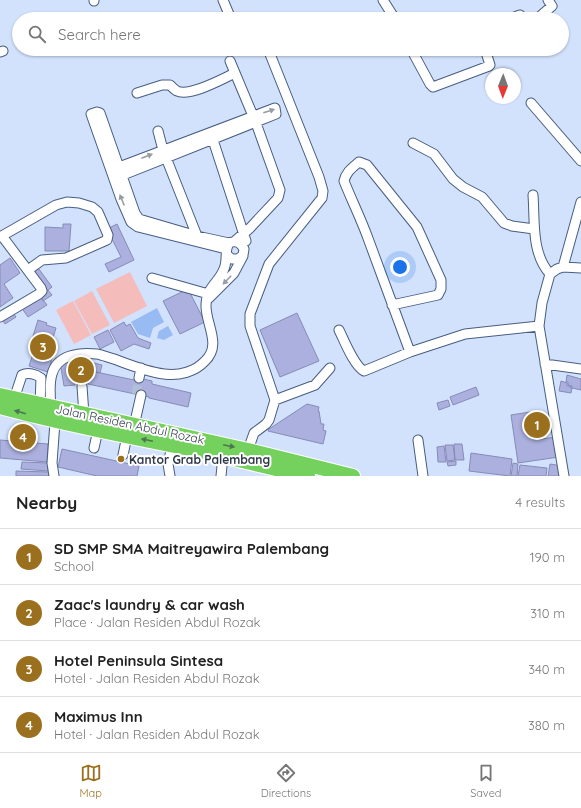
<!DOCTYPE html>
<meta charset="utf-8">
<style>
:root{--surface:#fff;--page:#f6f6f6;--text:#222;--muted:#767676;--line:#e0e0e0;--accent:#9a701e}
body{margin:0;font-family:Quicksand,sans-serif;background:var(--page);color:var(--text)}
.compass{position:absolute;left:485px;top:68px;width:36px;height:36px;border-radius:50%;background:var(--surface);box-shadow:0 1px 3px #0004;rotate:181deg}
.you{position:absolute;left:400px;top:267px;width:14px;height:14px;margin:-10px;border:3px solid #fff;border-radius:50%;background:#1a73e8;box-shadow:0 0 0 6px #1a73e833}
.badge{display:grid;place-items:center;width:26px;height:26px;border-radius:50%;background:var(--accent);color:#fff;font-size:13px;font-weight:700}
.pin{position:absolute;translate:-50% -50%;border:2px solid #fff;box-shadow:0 1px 4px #0006}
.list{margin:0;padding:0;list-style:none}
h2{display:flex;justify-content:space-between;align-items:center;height:52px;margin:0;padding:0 16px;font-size:17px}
h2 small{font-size:13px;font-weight:400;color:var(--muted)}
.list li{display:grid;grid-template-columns:26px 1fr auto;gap:12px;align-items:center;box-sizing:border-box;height:56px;padding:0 16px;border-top:1px solid var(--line)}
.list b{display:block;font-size:15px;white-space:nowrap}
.list p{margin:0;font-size:13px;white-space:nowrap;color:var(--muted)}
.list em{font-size:13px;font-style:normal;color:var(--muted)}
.icon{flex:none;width:22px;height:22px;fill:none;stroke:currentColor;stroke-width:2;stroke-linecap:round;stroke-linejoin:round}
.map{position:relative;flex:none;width:581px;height:476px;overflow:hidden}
.search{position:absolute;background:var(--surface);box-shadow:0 1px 3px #0004;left:12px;right:12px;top:12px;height:44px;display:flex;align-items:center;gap:10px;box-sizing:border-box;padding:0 14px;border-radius:22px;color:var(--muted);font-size:15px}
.sheet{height:276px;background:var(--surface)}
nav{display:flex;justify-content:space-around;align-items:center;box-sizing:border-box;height:56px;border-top:1px solid var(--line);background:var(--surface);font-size:11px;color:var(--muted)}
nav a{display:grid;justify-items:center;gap:2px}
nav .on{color:var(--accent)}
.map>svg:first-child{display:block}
</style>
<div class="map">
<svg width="581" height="476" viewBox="0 0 581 476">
<rect width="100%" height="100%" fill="#d2e2fc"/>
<path fill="#f4bdbc" d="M130 272 147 306 114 323 96 289Z
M92 291 110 325 92 334 74 301Z
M73 301 91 335 74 344 56 310Z"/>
<path fill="#98bbf4" d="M157 308 164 322 153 328 150 338 138 334 131 322Z
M168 326 173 335 164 340 157 338 159 331Z"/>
<path fill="#abb0de" stroke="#868bb7" d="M63 224H71L69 251H45V227L63 228Z
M117 224 134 260 109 272 105 264 121 257 107 229Z
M10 258 20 273 4 284 13 298 0 307V265Z
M36 265 52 287 47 291 31 269Z
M188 289 205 322 180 334 163 301Z
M48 290 52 295 43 301 40 296Z
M40 296 47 305 28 317 21 307Z
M13 313 16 317 5 324 2 319Z
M297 313 319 361 280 377 260 330Z
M38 320 47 323 46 325 56 328 51 344 56 345 48 372 29 366 34 351 29 349Z
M124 322 126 326 130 324 138 338 151 343 149 349 134 344 121 351 110 330Z
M108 330 114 342 100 349 94 337Z
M84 359 86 381H82V379L78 380 76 360Z
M86 361 102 365 100 373 91 371 88 384Z
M60 362H70L71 368 75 367 76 381H75V385L64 386Z
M91 371 134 380 135 378H139L152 381V384L191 393 188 407 149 398V397L88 384Z
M567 375 581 379V390L572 388V386L568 385V382H566Z
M561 381 567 383V386H571L570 388H572L571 393 559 391Z
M476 387 479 395 453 405 450 397Z
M448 400 450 406 439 410 437 403Z
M307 404 319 407 318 411H319L321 424H324L323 430 326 431 323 444 268 431 269 429Z
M530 412 534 440 556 437 559 457 518 463 511 415Z
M0 440 48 444 47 462 0 458Z
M454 444H462L464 460H455Z
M445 445H453L455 460 447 461Z
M444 446 446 462H438L437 447Z
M62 449 139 466 137 476H97L58 467Z
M471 453 512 459 510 476 469 471Z
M456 461V465L448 466 447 462Z
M22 462 48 463V471L21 469Z
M513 463 518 464 517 476H511Z
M550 464 562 466 561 476H548Z
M520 465 547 468 546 476H518Z
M16 471 49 472V476H16Z"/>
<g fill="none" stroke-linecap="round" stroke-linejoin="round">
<path stroke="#b1c0d8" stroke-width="9" stroke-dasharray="9 4.5" stroke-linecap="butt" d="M136 394 139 378"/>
<g stroke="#475d82" stroke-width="11">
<path id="minor" d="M94 0V1
M223 0 231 19
M383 0 395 19
M510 19 517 16 520 15 525 19
M537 19 552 6 548 0
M411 49 430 84 433 87 489 66 490 65 485 49
M0 52 3 51
M230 61 256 123 280 190 278 198 250 228 235 241
M137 93 162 85H170C172 87 175 90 177 91 190 97 222 79 235 73
M531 103 581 161
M158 131 163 150 197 236
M213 140 246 241
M413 143 434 154 453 179 463 187 482 197 504 223 512 226 534 229
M114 169 275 108 276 114 118 177
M533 195C535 221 531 253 550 274
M0 237 56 205 67 202 79 203 92 207 98 212 108 235 107 240 66 258 42 260 28 270
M226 249 138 227 131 222 121 199 91 114 97 112 100 113 135 213 139 219 197 236 229 243
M563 267 581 268
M152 278 212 295
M209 298 234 273 243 256
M392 305 438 295 441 289V280L417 227 367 165 359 162C352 168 346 172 344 181 352 201 362 221 369 241 383 278 396 315 410 352
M0 317 39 294 42 291 41 288 2 236
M339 330C344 340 354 366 364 371L410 352 465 334 539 326
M545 364 581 369
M139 378 141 368
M82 386 84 415
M14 399 22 375C28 372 36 374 41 378L40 405
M275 400 315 385 330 368
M51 407C50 396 49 384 52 374 57 355 79 352 97 354 103 355 109 358 114 359 130 365 147 372 164 374 179 376 195 372 205 361 222 345 206 325 206 306 206 287 218 284 224 269 228 260 224 251 229 243 236 240 240 242 244 249L243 255 238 259H232L227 255
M134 426 141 395
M418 440 423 476
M94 448 98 430
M248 450 254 433 266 424 269 420 275 400 250 326V314L269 264 322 198 323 191 319 177 268 49
M123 455 127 436
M54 476 52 463 55 422
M170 476 168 464 172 446
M221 476 223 456
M564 476 539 326 542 303 550 274 557 269 563 267 581 202"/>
</g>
<g stroke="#fff" stroke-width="16">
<path id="highway" d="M0 395 248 450 353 476
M0 407C62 424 126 436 189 449 229 457 268 468 308 476"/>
</g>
<use href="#minor" stroke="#fff" stroke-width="9"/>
<use href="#highway" stroke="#75d15d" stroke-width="14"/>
</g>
<defs><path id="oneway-solid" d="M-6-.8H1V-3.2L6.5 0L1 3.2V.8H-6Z"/></defs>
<g fill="#979ca4">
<use href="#oneway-solid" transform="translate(269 111) rotate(-18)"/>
<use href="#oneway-solid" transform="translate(147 156) rotate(-21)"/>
<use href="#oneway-solid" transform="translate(122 200) rotate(-112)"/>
<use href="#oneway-solid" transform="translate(227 280) rotate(134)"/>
</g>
<g fill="#4b7652">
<use href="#oneway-solid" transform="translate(20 412) rotate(-164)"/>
<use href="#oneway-solid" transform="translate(147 440) rotate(-168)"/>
<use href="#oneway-solid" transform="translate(229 446) rotate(12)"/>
</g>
<circle fill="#9a701e" stroke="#fff" stroke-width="1.5" cx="121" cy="459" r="4"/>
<g text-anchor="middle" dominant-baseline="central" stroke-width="4" stroke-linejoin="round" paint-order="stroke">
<g font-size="12" fill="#2f394a" stroke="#fff">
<text transform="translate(130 424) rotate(12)">Jalan Residen Abdul Rozak</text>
</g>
<g font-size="12" font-weight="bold" fill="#2f394a" stroke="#fff" text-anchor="start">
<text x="129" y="459">Kantor Grab Palembang</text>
</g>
</g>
</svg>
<svg class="compass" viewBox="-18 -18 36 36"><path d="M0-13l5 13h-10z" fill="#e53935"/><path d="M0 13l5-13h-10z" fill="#767676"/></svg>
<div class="you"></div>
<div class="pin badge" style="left:537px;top:425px">1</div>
<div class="pin badge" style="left:81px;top:370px">2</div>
<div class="pin badge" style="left:43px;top:347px">3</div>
<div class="pin badge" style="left:23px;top:437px">4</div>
<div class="search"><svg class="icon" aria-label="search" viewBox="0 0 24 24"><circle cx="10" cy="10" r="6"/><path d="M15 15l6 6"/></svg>Search here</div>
</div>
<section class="sheet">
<h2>Nearby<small>4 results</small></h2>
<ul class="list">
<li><span class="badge">1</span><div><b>SD SMP SMA Maitreyawira Palembang</b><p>School</p></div><em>190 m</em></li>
<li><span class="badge">2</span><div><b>Zaac's laundry &amp; car wash</b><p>Place · Jalan Residen Abdul Rozak</p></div><em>310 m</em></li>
<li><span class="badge">3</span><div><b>Hotel Peninsula Sintesa</b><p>Hotel · Jalan Residen Abdul Rozak</p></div><em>340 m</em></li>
<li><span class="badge">4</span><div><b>Maximus Inn</b><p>Hotel · Jalan Residen Abdul Rozak</p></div><em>380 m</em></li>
</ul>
</section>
<nav>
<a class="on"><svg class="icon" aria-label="map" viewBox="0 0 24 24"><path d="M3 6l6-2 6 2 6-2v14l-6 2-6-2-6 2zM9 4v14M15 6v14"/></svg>Map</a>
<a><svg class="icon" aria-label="directions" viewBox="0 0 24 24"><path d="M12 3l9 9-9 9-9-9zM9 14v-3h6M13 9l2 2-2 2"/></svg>Directions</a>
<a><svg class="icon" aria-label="saved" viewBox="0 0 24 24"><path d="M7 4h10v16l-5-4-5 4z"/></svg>Saved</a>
</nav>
